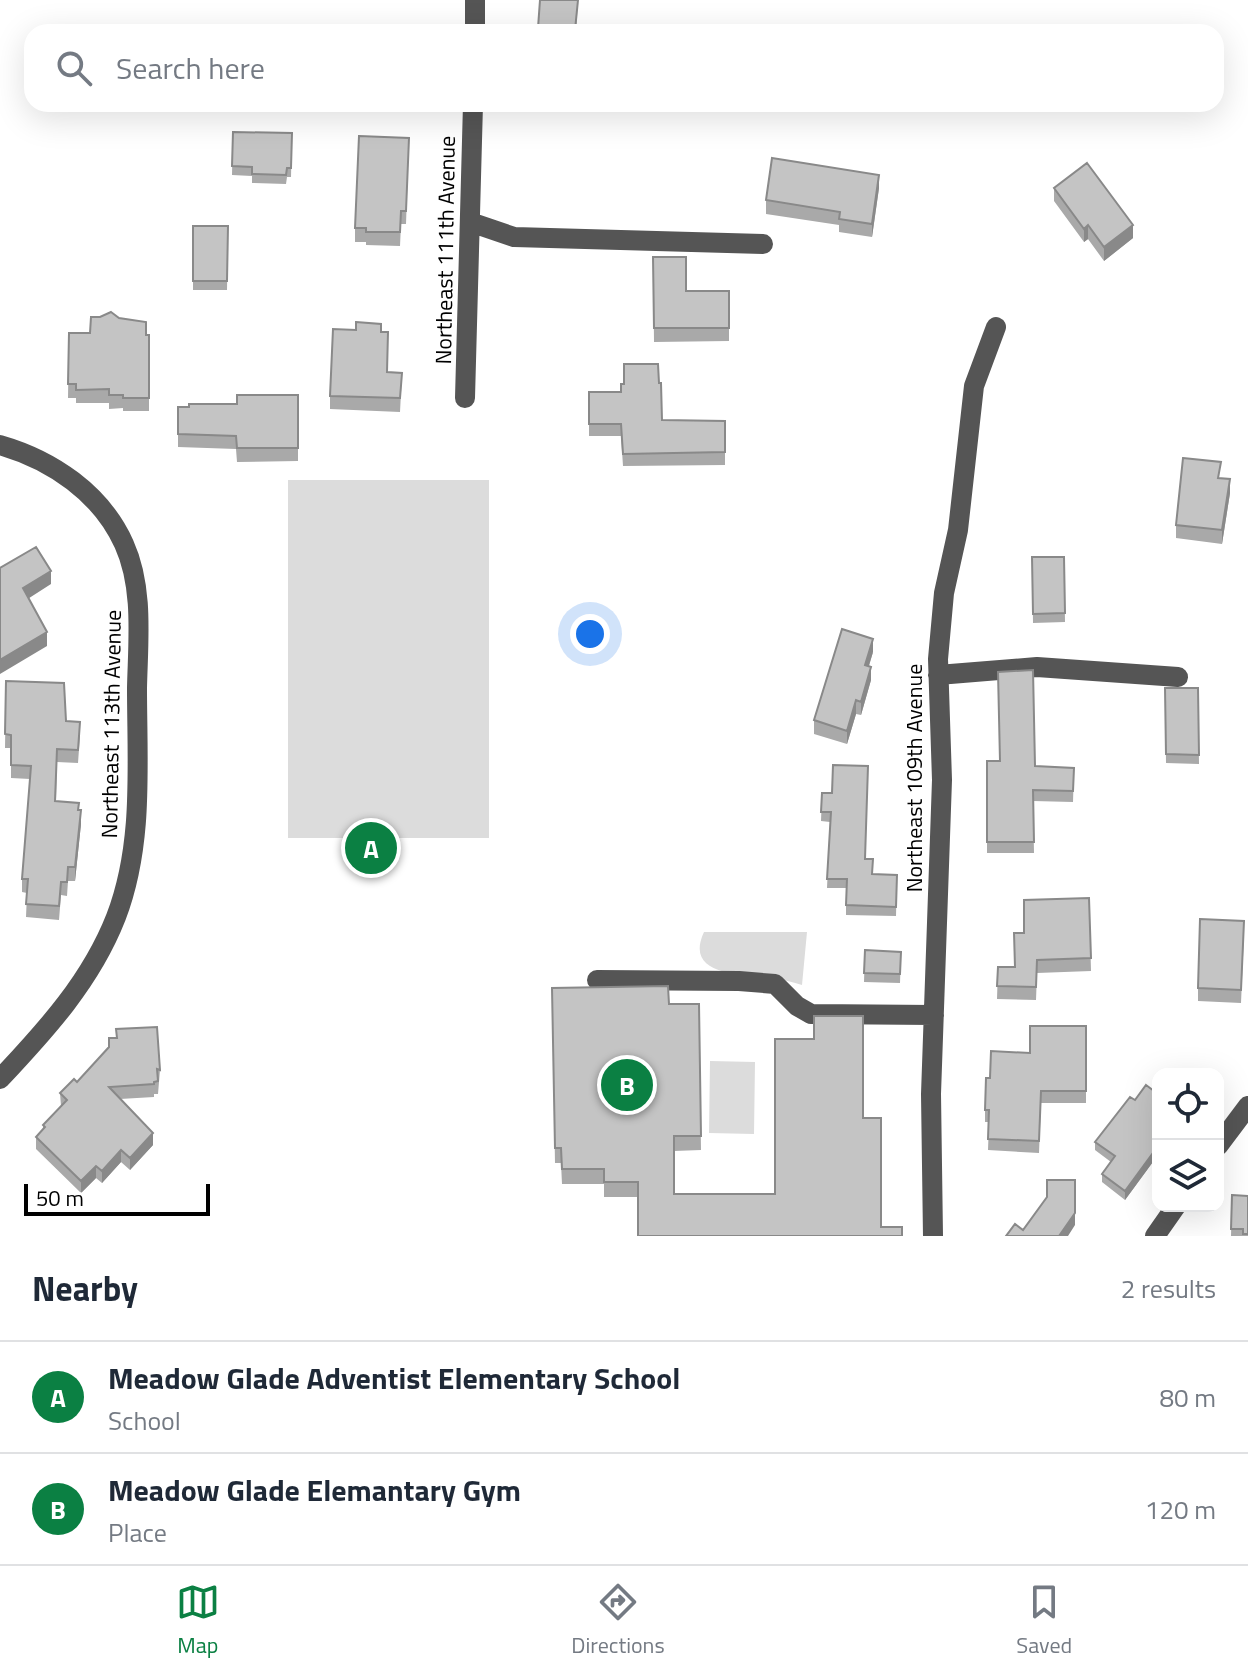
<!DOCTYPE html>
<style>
:root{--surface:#fff;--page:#f6f6f7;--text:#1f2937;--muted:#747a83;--line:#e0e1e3;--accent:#0b8043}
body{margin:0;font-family:"Titillium Web",sans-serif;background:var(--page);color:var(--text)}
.controls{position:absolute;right:24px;bottom:24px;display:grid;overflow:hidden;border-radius:16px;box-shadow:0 8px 32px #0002}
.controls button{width:72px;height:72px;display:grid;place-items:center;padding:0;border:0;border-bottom:2px solid var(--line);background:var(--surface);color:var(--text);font:40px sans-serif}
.scale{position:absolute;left:24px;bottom:20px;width:186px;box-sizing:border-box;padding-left:8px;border:4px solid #000;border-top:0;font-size:22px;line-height:28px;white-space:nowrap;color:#000;-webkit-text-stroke:6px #fff;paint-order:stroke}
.you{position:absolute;left:590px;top:634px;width:28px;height:28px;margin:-20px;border:6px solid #fff;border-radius:50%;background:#1a73e8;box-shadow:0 0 0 12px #1a73e833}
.badge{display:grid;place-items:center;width:52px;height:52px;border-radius:50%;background:var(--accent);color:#fff;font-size:26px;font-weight:700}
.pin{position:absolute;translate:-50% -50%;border:4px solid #fff;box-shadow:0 2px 8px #0006}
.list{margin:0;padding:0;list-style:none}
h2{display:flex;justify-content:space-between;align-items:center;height:104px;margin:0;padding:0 32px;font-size:34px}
h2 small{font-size:26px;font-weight:400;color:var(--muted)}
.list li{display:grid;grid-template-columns:52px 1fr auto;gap:24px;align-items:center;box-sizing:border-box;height:112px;padding:0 32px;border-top:2px solid var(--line)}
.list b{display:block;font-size:30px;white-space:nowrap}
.list p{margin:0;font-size:26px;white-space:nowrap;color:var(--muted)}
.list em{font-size:26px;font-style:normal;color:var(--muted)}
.icon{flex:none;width:44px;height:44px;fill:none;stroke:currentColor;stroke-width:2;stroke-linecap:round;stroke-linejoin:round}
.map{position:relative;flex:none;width:1248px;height:1236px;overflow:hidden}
.search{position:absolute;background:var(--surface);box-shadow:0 8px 32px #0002;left:24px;right:24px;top:24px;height:88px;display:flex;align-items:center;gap:20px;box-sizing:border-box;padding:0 28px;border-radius:24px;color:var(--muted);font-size:30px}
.sheet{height:328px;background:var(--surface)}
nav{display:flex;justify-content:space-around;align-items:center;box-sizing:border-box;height:112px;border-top:2px solid var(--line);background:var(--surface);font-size:22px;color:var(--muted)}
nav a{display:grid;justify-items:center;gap:4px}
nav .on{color:var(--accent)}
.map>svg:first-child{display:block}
</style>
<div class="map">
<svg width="1248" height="1236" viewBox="0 0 1248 1236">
<rect width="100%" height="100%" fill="#fff"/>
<path fill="#dcdcdc" d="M288 480H489V838H288Z
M704 932H807L802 985C792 982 781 979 771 977 744 974 683 977 704 932Z
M710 1061 755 1062 754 1134 709 1133Z"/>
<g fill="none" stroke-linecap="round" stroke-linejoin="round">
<path stroke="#555" stroke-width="20" d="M475 32V0
M470 222 514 237 763 244
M465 398 473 104
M0 445C52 460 101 493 124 544 144 588 138 641 137 688 137 765 144 844 116 917 91 981 46 1030 0 1079
M938 675 1037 667 1178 677
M597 980 739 981 775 984 797 1006 811 1014 934 1015
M1218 1146 1248 1106
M933 1236 931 1094 942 780 938 659 944 593 958 530 974 386 996 327
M1155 1236 1176 1206"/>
</g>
<path fill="#a9a9a9" d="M540 0H578L576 32H538Z
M233 132 292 133 291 177H287L286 184 252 183V176L232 175Z
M409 138 406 224H401L400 246 366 245V242H355V228Z
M879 188 872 237 839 232V225L766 214V200Z
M1054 188 1133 238 1104 261 1088 239 1084 242 1054 201Z
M193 226H228L227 290H193Z
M653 257 686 291H729V341L654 342Z
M119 318 146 335H149V411H123V408L109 409V403H76V398H68L69 333H90Z
M381 332 387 372 402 373 400 412 330 409V396Z
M659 383 662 420 725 421V465L623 466 621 436H589V392H621L624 384Z
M298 395V461L237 462 236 449 178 447V434L189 407 237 404Z
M1220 479 1230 493 1222 544 1176 538V525Z
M1032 557H1064L1065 622 1033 623Z
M873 652 869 666 871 680 861 715 856 714 847 744 814 734V720Z
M6 681 66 721 80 735 78 763 57 762 56 801 79 810 81 824 75 881H68L67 896 61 895 59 920 26 917 27 893 22 892V879L30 779 11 778V748H5Z
M1165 688H1198L1199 764 1166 763Z
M987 761 1035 766 1074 768 1073 802 1033 801 1034 853H987Z
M822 793 866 859 873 874 897 875 896 916 846 915V888H827L830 822 821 821Z
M1089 898 1091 971 1037 973 1036 1000 997 999 998 967H1015Z
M1244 934 1241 1003 1198 1001V988Z
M865 950 901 952 900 983 864 982Z
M552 988 669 1004H699L701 1150 674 1151V1194H775L863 1118 881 1227 638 1197H604V1184H562L561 1163H555Z
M1086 1026V1103H1041L1039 1153 988 1150 989 1122H985V1110L990 1078Z
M109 1038 160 1070 158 1094H154V1097L120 1099 153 1145 130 1170 121 1162 102 1183 96 1178 81 1193 36 1149V1137L43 1130V1125L61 1106 60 1093 77 1082 109 1048Z
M1158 1094V1155L1125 1200 1102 1182V1174L1111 1162 1095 1150V1142L1135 1100Z
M1232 1195 1248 1196V1236H1231Z"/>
<path fill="#898989" d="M879 175V188L872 237V224Z
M1088 225V239L1084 242V229Z
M1133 225V238L1104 261V247Z
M1230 479V493L1222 544V530Z
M51 571V584L23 602V588Z
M47 632V646L0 674V660Z
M873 639V652L865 678V665Z
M871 667V680L861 715V702Z
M856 700V714L847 744V731Z
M81 810V824L75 881V867Z
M153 1133V1145L130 1170V1158Z
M1158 1146V1155L1125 1200V1191Z
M121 1150V1162L102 1183V1171Z
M96 1166V1178L81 1193V1181Z
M1075 1213V1225L1068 1236H1059Z"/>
<path fill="#c4c4c4" stroke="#898989" stroke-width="2" d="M540 0H578L575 30 538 28Z
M233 132 292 133 291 168H287L286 175 252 174V167L232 166Z
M359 136 409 138 406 211H401L400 232H366V228H355Z
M772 158 879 175 872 224 839 219 840 212 766 200Z
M1087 163 1133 225 1104 247 1088 225 1084 229 1054 188Z
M193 226H228L227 281H193Z
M653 257H686V291H729V328H654Z
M111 312 119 318 146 322V335H149V398H123V395H109V389L76 390V384H68L69 333H90L91 317H100Z
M356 322 381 324V332H388L387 372 402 373 400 398 330 396 333 329 356 330Z
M624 364H658L659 383H661L662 420 725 421V452L623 454 621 424H589V392H621V384H624Z
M237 395H298V448H237L236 436 178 434V407H189V404H237Z
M1183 458 1221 462 1218 478 1230 479 1222 530 1176 525Z
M36 547 51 571 23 588 47 632 0 660V568Z
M1032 557H1064L1065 613 1033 614Z
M842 629 873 639 865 665 871 667 861 702 856 700 847 731 814 720Z
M1033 670 1035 766 1074 768 1073 791 1033 790 1034 842H987V761H1000L998 672Z
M6 681 64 683 66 721 80 722 78 750 57 749 55 801 79 803 78 810H81L75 867H68L67 882H61L59 906 26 904 28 879H22L31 766 11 765V735L5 734Z
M1165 688H1198L1199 755 1166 754Z
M833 765 868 766 865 859H873L872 874 897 875 896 907 846 905 847 879H827L831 812H821L822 793H832Z
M1089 898 1091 958 1037 960 1036 987 997 986 998 967H1015L1014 933H1024V900Z
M1200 919 1244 921 1241 990 1198 988Z
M865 950 901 952 900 974 864 973Z
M668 986 669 1004H699L701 1136H674V1194H775V1039H814V1016H863V1118H881V1227H902V1236H638V1182H604V1169H562L561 1148H555L552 988Z
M1030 1026H1086V1091H1041L1039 1141 988 1139 989 1110H985L986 1078H990L991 1051 1030 1053Z
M157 1027 160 1070 157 1069 158 1081 154 1082V1084L109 1087 153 1133 130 1158 121 1150 102 1171 96 1166 81 1181 36 1137 45 1127 43 1125 67 1100 60 1093 74 1079 77 1082 109 1047V1038H117L116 1029Z
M1146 1085 1158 1094V1146L1125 1191 1102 1174 1115 1156 1095 1142 1130 1097 1135 1100Z
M1047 1180H1075V1213L1059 1236H1006L1015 1224 1023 1230 1047 1197Z
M1232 1195 1248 1196V1234H1243V1229H1231Z"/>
<g text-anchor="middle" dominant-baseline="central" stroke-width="6" stroke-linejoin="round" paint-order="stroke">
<g font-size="22" fill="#000" stroke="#fff">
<text transform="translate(445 250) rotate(-89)">Northeast 111th Avenue</text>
<text transform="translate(111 724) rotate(-89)">Northeast 113th Avenue</text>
<text transform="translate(914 778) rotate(-90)">Northeast 109th Avenue</text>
</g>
</g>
</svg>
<div class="controls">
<button><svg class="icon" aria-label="locate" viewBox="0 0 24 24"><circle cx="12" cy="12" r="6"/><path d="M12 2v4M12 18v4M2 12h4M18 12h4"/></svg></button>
<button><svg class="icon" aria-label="layers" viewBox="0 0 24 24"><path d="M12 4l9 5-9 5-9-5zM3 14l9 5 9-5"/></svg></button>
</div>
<div class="scale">50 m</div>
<div class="you"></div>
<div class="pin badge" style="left:371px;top:848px">A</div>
<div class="pin badge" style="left:627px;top:1085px">B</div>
<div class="search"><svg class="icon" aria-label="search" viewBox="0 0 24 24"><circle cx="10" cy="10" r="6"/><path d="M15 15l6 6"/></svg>Search here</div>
</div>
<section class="sheet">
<h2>Nearby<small>2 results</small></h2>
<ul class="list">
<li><span class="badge">A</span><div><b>Meadow Glade Adventist Elementary School</b><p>School</p></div><em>80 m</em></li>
<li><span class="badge">B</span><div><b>Meadow Glade Elemantary Gym</b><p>Place</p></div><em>120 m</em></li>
</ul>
</section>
<nav>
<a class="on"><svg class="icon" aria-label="map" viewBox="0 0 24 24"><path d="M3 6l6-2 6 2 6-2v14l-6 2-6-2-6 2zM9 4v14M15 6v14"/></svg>Map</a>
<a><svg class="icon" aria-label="directions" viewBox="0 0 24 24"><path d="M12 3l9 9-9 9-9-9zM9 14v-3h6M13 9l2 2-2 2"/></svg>Directions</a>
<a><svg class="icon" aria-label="saved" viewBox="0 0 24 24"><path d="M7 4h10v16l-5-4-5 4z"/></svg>Saved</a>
</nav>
